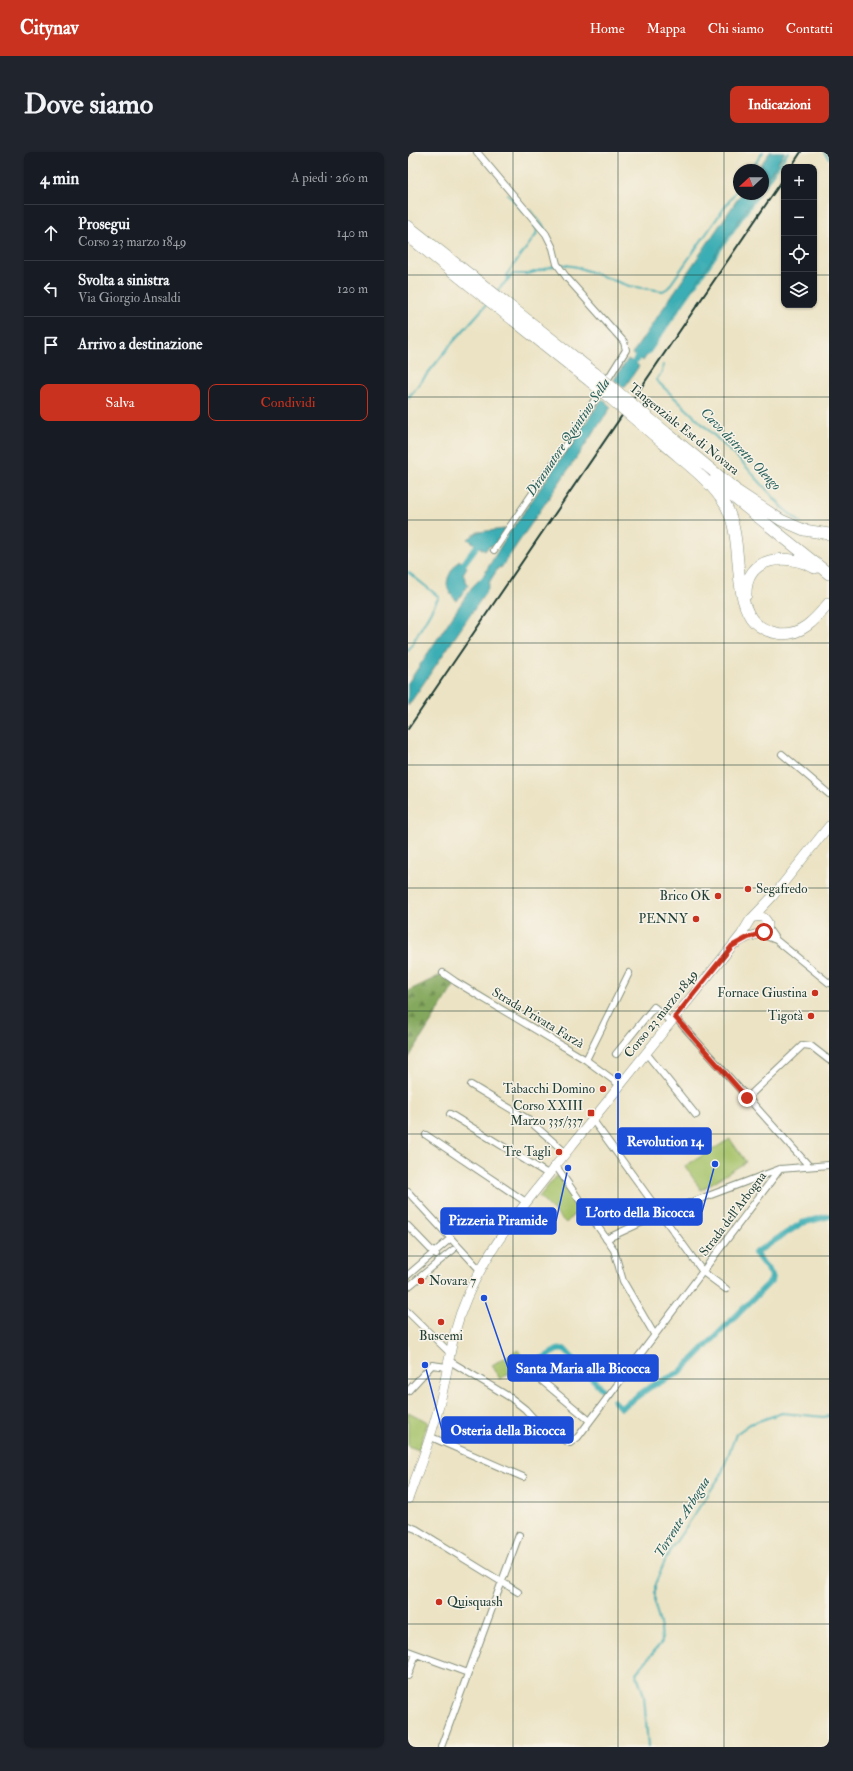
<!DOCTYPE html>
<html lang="it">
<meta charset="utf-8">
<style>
:root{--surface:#171b24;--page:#20242c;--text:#f1f3f6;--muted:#9ea1a6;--line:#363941;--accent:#c8321e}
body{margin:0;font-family:"IM FELL Double Pica",serif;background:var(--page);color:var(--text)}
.controls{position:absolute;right:12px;top:12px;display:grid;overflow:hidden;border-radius:8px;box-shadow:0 1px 3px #0004}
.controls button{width:36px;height:36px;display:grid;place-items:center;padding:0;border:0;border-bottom:1px solid var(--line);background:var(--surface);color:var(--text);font:20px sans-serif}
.compass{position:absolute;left:325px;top:12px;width:36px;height:36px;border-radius:50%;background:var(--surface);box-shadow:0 1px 3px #0004;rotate:248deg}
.stop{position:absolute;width:12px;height:12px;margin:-9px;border:3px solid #c8321e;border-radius:50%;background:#fff}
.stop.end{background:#c8321e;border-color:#fff;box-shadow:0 1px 4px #0008}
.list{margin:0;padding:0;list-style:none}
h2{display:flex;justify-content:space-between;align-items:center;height:52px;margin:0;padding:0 16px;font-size:17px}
h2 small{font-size:13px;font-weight:400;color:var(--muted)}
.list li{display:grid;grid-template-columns:26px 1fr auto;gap:12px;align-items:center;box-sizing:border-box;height:56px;padding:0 16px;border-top:1px solid var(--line)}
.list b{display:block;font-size:15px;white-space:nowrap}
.list p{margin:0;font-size:13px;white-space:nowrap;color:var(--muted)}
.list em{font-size:13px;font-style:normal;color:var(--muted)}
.actions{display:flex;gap:8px;padding:12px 16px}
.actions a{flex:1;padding:9px 0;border:1px solid var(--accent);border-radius:8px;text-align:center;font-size:14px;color:var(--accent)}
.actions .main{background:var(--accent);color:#fff}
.icon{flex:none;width:22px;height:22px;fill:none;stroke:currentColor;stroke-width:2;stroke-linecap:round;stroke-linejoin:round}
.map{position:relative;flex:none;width:421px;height:1595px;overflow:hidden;border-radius:8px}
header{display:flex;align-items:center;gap:24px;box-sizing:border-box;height:56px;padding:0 20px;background:var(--accent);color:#fff}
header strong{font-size:19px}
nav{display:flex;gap:22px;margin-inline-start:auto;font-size:14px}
.intro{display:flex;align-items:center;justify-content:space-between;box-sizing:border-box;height:96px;padding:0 24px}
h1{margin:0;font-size:28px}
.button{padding:10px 18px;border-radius:8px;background:var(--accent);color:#fff;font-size:14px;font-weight:700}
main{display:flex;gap:24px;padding:0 24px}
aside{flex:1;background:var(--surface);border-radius:8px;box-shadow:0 1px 3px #0004}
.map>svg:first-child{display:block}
</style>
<header>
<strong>Citynav</strong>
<nav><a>Home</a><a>Mappa</a><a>Chi siamo</a><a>Contatti</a></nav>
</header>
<div class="intro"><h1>Dove siamo</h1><a class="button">Indicazioni</a></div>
<main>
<aside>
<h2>4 min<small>A piedi · 260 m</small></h2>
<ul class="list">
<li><svg class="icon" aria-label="ahead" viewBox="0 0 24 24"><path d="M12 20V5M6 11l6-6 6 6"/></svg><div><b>Prosegui</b><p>Corso 23 marzo 1849</p></div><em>140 m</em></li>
<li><svg class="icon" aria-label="left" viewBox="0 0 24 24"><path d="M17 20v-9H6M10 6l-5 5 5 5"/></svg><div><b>Svolta a sinistra</b><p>Via Giorgio Ansaldi</p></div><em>120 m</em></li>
<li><svg class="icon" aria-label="arrive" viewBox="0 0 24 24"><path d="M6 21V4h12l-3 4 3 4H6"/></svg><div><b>Arrivo a destinazione</b></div></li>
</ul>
<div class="actions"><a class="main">Salva</a><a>Condividi</a></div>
</aside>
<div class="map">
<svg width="421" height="1595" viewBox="0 0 421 1595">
<defs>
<pattern id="forest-firs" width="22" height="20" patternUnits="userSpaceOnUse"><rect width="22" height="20" fill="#84a85d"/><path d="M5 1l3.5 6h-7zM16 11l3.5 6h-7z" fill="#6b8a4e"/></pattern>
</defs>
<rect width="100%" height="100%" fill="#f7f3e8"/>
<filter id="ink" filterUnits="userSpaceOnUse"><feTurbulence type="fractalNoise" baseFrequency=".025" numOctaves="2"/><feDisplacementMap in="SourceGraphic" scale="8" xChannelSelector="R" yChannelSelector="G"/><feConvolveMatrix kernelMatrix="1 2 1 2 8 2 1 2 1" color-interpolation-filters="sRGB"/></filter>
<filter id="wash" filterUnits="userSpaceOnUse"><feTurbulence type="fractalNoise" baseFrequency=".012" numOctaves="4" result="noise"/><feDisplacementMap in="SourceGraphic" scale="16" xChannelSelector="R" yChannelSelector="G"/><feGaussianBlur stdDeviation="0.9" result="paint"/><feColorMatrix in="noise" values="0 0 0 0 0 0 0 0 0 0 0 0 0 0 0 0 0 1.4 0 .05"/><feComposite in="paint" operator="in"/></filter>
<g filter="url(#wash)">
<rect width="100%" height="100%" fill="#ece3c4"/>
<path fill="#a6c269" stroke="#62804e" d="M322 987 338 1010 293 1038 277 1014Z
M149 1023 173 1056 158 1071 131 1045Z
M110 1198 118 1211 92 1227 84 1213Z
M0 1260 20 1270 11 1298 0 1294Z"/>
<path fill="url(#forest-firs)" stroke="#527248" d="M33 823 47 832 0 907V839Z"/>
<path fill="#3badb4" stroke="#2d7574" d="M362 0H377L355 33V18H349Z
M333 42H349L235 209 224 202Z
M220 207 231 214 216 236 206 228Z
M194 247 203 255 93 416 91 415 82 429 80 437 0 554V531L64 435 75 424 103 377 105 376Z
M97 377 87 393 80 395 77 399 60 387 70 380Z
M51 408 59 415 55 422 60 433 49 449C32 434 40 423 51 408Z"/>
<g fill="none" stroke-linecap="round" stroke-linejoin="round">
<path stroke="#3badb4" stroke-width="2" d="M416 0 421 6
M343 18 355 0
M355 36 380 0
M100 42 116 60
M123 58 138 78
M100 127 99 122 128 83 129 78 126 72
M89 139 105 122H120L152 112 169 115 221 134 255 139 260 136 331 35
M240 203 351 42
M255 213 254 220 248 228 333 309 377 358 393 371
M0 246 45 190 79 152
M0 420 31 445 0 499
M240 1595 236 1543 228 1521 254 1490 253 1476 247 1453V1432L261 1400 313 1323 328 1282 342 1272 374 1261 416 1265 421 1264"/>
<path stroke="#3badb4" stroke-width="6" d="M222 217 233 200
M51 418 74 387
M111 1220 149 1198 156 1197 197 1240
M206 1249 213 1256 242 1235 271 1221 363 1129 364 1123 347 1101 394 1071 421 1064"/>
</g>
</g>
<g filter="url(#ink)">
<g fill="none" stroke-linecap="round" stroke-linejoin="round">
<g stroke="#86907c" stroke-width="8">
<path id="street" d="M69 0 138 82 145 96 149 112 159 126 216 190 218 198 169 276 86 398
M374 602 421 642
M353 782 368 788 359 775
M368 788 421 831
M35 821 48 830 178 908 212 933
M267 865 401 1014
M238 901 288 963
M208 902 246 855 263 870
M178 908 221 821
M63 933 118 966 158 1001
M339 946 395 893 403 894 421 908
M42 962 140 1022
M184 967 295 1120 318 1137
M18 983 118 1050
M148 1014 206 1098 215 1129 246 1182
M0 1040 72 1118
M0 1074 28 1103
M198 1087 252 1062 372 1017 421 1013
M0 1123 43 1086
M0 1135 45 1098
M0 1160 41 1200
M40 1208 103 1246 117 1257 127 1268 139 1279 162 1291 170 1285 182 1269 121 1218
M0 1239 24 1213 39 1215
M182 1269 372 1017
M23 1285 115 1325
M0 1374 8 1377 110 1440
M0 1499 60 1521
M0 1524 8 1502
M33 1595 111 1383"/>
</g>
<g stroke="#86907c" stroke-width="10">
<path id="secondary" d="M329 791C333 789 336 787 340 785 347 783 369 778 356 766 353 764 350 764 347 765
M0 1347C12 1314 25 1281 33 1246 42 1210 43 1181 59 1145 84 1088 126 1041 165 992 221 922 277 852 333 783L342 768 365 744 421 674"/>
</g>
<g stroke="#86907c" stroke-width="12">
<path id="highway" d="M0 74 188 222
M0 84 183 230
M260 282 327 337
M254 290C275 309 303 328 318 354 336 388 324 437 343 466 349 475 359 479 368 481 392 486 408 467 421 451
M305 329 421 422
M329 339 373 368 396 378 421 382
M338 443C337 404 380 400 407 416"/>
</g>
<use href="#street" stroke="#fff" stroke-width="6"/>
<use href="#secondary" stroke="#fff" stroke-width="9"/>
<use href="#highway" stroke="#fff" stroke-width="11"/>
<path stroke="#1f3d34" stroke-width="2" d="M383 15 393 0
M0 577 376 26"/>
<g stroke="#86907c" stroke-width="12" stroke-linecap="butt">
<path id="highway-bridge" d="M188 222 260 282
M183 230 254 290"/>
</g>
<use href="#highway-bridge" stroke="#fff" stroke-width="11"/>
</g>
</g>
<g fill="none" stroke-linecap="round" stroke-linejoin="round" filter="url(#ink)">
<path stroke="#c8321e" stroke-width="5" d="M339 946 267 865 324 794 339 786 356 780"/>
</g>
<path fill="none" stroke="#1f3d34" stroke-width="1" stroke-opacity="0.55" d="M105 0V1595M210 0V1595M316 0V1595M0 123H376M406 123H421M0 245H421M0 368H421M0 491H421M0 613H421M0 736H421M0 859H421M0 982H421M0 1104H421M0 1227H421M0 1350H421M0 1472H421"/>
<g fill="#c8321e" stroke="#f7f3e8" stroke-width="1.5">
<circle cx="340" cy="737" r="4"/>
<circle cx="310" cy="744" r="4"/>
<circle cx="288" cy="767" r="4"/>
<circle cx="407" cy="841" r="4"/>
<circle cx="403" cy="864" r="4"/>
<circle cx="195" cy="937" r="4"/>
<rect x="179" y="957" width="8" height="8" rx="2"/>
<circle cx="151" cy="1000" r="4"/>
<circle cx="13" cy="1129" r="4"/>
<circle cx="33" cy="1170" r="4"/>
<circle cx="31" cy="1450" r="4"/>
</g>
<g text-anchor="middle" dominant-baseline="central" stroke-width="3" stroke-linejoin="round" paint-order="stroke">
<g font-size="13" fill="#1f3d34" stroke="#f7f3e8">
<text transform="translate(276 277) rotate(39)">Tangenziale Est di Novara</text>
<text transform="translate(253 862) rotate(-51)">Corso 23 marzo 1849</text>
<text transform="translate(130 866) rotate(31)">Strada Privata Farzà</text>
<text transform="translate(325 1062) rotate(-53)">Strada dell'Arbogna</text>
</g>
<g font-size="13" fill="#1f3d34" stroke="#f7f3e8" text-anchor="end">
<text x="348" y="737" text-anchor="start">Segafredo</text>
<text x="302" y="744">Brico OK</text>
<text x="280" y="767">PENNY</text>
<text x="399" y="841">Fornace Giustina</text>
<text x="395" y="864">Tigotà</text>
<text x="187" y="937">Tabacchi Domino</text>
<text x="175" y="954">Corso XXIII<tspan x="175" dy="15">Marzo 335/337</tspan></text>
<text x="143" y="1000">Tre Tagli</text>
<text x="21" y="1129" text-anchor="start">Novara 7</text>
<text x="33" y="1184" text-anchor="middle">Buscemi</text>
<text x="39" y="1450" text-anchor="start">Quisquash</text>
</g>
<g font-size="14" font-style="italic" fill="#275f5a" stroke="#f7f3e8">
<text transform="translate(160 285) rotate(-56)">Diramatore Quintino Sella</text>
<text transform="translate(333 297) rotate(46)">Cavo distretto Olengo</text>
<text transform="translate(274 1365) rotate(-58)">Torrente Arbogna</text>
</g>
</g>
<path fill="none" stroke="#1d4ed8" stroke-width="1.5" d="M210 924L210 989M307 1012L294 1060M160 1016L148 1069M76 1146L100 1216M17 1213L34 1278"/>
<g fill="#1d4ed8" stroke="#f7f3e8" stroke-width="1.5">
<circle cx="210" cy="924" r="4"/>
<circle cx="307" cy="1012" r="4"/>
<circle cx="160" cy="1016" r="4"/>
<circle cx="76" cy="1146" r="4"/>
<circle cx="17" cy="1213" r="4"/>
</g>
<g fill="#1d4ed8" stroke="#1d4ed8" stroke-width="1.5">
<rect x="210" y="976" width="93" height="26" rx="4"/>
<rect x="169" y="1047" width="125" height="26" rx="4"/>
<rect x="33" y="1056" width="115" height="26" rx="4"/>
<rect x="100" y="1203" width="150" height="26" rx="4"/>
<rect x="34" y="1265" width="131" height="26" rx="4"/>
</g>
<g font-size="14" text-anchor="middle" font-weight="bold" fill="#fff">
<text x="257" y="994">Revolution 14</text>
<text x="232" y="1065">L'orto della Bicocca</text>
<text x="90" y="1073">Pizzeria Piramide</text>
<text x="175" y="1221">Santa Maria alla Bicocca</text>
<text x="100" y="1283">Osteria della Bicocca</text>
</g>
</svg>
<div class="controls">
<button>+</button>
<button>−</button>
<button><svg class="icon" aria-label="locate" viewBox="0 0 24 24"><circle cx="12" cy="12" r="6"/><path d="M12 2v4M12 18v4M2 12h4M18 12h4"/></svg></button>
<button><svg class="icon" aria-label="layers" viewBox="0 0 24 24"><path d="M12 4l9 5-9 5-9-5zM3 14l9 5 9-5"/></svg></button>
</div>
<svg class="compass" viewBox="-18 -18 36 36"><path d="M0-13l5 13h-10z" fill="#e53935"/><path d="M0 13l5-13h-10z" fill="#9ea1a6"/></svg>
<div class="stop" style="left:356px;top:780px"></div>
<div class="stop end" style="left:339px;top:946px"></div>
</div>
</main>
